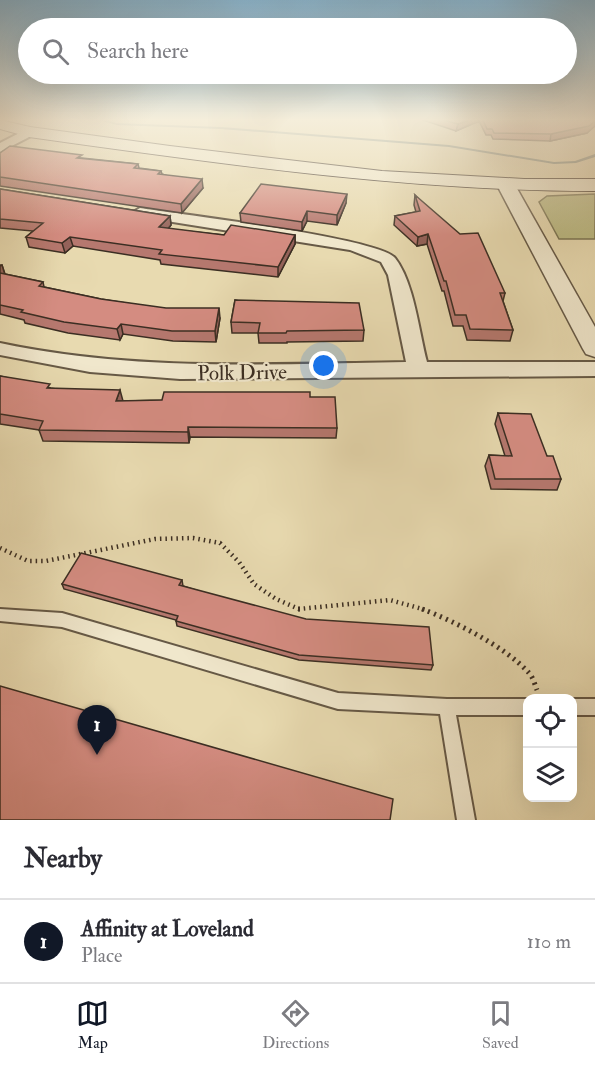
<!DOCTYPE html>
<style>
:root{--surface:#fff;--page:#f7f7f7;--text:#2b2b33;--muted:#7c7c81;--line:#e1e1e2;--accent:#111827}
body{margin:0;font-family:"IM FELL Double Pica",serif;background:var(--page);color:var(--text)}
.controls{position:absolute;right:18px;bottom:18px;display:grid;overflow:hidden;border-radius:12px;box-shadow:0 6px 24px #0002}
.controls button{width:54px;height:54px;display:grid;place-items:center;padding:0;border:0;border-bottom:2px solid var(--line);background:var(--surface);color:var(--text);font:30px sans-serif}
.you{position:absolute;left:324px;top:366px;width:21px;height:21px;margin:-15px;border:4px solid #fff;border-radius:50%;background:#1a73e8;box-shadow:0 0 0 9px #1a73e833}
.badge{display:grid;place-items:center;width:39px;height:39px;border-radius:50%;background:var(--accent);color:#fff;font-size:20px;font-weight:700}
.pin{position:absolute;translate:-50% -50px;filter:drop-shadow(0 2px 3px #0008)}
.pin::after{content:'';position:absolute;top:32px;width:21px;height:18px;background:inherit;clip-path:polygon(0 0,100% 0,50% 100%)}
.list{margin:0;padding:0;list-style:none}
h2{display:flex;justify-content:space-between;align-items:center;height:78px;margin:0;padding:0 24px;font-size:26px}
h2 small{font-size:20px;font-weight:400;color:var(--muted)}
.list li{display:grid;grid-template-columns:39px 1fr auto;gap:18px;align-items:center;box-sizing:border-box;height:84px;padding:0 24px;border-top:2px solid var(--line)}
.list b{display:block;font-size:22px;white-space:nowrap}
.list p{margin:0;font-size:20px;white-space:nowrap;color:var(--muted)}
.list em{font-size:20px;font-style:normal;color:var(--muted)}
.icon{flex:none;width:33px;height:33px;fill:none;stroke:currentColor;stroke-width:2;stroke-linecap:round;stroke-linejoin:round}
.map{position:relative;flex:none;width:595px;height:820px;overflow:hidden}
.search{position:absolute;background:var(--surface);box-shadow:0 6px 24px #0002;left:18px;right:18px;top:18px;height:66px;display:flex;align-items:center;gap:15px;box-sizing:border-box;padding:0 21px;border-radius:33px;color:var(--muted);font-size:22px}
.sheet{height:162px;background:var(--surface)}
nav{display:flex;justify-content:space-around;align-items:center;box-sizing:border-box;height:84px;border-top:2px solid var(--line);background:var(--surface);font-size:16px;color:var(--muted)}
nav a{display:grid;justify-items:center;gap:3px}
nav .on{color:var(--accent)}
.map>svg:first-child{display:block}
</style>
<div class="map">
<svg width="595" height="820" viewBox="0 0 595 820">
<rect width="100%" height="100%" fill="#e8dab0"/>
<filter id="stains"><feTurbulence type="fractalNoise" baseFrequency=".00333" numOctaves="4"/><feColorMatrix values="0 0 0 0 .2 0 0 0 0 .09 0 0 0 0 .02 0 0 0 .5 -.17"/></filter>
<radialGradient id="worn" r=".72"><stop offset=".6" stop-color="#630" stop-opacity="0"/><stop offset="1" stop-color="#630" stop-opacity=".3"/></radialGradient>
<path fill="#bebd86" stroke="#7c7654" stroke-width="1.5" d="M595 194V239H559L539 202 547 196Z"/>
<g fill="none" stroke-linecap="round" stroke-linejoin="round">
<path fill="#738279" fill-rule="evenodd" d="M98 120H104L117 123 221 127 449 145 554 162 575 161 595 154V157L576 163 554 164 449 147 221 129 117 125Z"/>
<g stroke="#665946" stroke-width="4">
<path id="service" d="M0 609 62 613 338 693 447 699H528V715H456L475 820H457L440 714 338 709 62 627 0 621Z
M572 699H595V715H572Z"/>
</g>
<g stroke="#665946" stroke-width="4">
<path id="minor" d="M29 128 33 129 35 132 33 135 0 152V143Z
M140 208C178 214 378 238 395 258 414 282 419 332 427 362H595V376L180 379 90 372 0 355V343C138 372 267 364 406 362L388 275 381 262 350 250 135 216 132 213Z"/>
</g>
<g stroke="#665946" stroke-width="3">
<path id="tertiary" d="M506 180 512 181 515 185 595 327V357L586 354 583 349 497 185 500 181Z"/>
</g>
<g stroke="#3b2e23" stroke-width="2">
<path id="secondary" d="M0 120 30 127 170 146 382 171 524 179H595V191C404 191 217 163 29 137L0 129Z"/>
</g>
<path stroke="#3b2e23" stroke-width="4.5" stroke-dasharray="1.5 4" stroke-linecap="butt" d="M0 548 28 561H46L155 539 193 538 220 543 239 562 254 584 276 599 299 609 390 600 426 610"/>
<path stroke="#3b2e23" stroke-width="5" stroke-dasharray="2 4.5" stroke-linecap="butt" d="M298 609H302
M422 609C454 621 506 647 529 673 533 677 535 685 537 690"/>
<use href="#service" fill="#f0e7cc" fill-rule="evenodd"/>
<use href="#minor" fill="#f0e7cc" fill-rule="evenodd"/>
<use href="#tertiary" fill="#f0e7cc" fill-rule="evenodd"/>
<use href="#secondary" fill="#f0e7cc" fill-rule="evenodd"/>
</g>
<path fill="#b6786f" stroke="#3b2e23" stroke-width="1.5" d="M423 120H595L587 133 550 141 493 139 491 135H486L479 121 456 131Z
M0 153 82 158 138 164 139 168 161 171 162 174 203 188 182 213 0 186Z
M0 189 170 216 171 225 168 229 224 235H295V244L278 277 161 264 160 260 73 246 65 253 29 247 26 237 33 231 0 228Z
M415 195 505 293 503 301 513 330 510 341 467 340 463 326H453L444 291H442L427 244 417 246 394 225 395 216 416 212 414 205Z
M346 203 337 225 307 221 302 231 241 222 240 213Z
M0 265H2L5 274 43 282 44 287 101 299 220 318 216 342 173 341 123 334 120 340 68 333 25 323 24 320 0 314Z
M235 300 364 330 363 341 287 342V343H259L258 333H232L231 322Z
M0 376 51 388 123 401 310 397 337 428 336 438 190 437 189 443 43 441 39 430 0 424Z
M498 413 547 456 561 479 557 490 491 489 485 466 489 455 505 456 495 424Z
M182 580 183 586 433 665 431 670 299 660 177 626 176 621V620L64 589 62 584Z"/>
<path fill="#94625a" stroke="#3b2e23" stroke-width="1.5" d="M469 120H480L479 121 456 131 458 124Z
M595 121V126L587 133 550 141 551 134Z
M202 179 203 188 182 213 181 204Z
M347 194 346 203 337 225V215Z
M307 211V221L302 231V222Z
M170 216 171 225 161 237 159 227Z
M428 234 427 244 417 246 418 237Z
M295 235V244L278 277V267Z
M70 237 73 246 65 253 62 243Z
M2 265 5 275 0 278V266Z
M219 308 220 318 216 342 215 331Z
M121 324 123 334 120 340 117 329Z
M120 390 123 401H116Z
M188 427 190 437 189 443 188 432Z"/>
<path fill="#d48c81" stroke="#3b2e23" stroke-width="1.5" d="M443 120H469L458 124Z
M483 120H595V121L589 126 551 134 494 133 492 129H487Z
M10 146 82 155 77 158 138 164 134 168 161 171 158 174 202 179 181 204 0 177V153Z
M261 184 347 194 337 215 307 211 302 222 240 213Z
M0 189 170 216 159 227 224 235 231 225 295 235 278 267 159 254 162 250 70 237 62 243 26 237 43 223 0 219Z
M415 195 460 234 478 233 505 293H500L513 330 470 329 466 315H455L446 281H444L428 234 418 237 395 216 420 211Z
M0 273 43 282 39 286 101 299 166 308H219L215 331H172L121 324 117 329 64 322 21 312 23 310 0 305Z
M235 300 359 303 364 330 287 331 286 333H258L260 323 231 322Z
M0 376 50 384 47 388 120 390 116 401 162 400 164 392H310V397H335L337 428 188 427V432L39 430 43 421 0 414Z
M498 413 531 414 547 456H553L561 479H495L489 455 512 456Z
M81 553 182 580 179 585 306 619 429 627 433 665 299 655 176 621 178 616 62 584Z
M0 686 393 799 390 820H0Z"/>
<linearGradient id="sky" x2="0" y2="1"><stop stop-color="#88b6d2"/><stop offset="0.51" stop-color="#f5eedb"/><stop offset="1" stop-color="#f5eedb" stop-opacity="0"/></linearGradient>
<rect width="595" height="235" fill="url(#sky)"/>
<g text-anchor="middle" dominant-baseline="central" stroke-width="4.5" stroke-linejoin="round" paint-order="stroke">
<g font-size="21" fill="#3b2e23" stroke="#f0e7cc">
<text transform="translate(242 373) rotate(-1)">Polk Drive</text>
</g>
</g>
<rect width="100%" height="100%" filter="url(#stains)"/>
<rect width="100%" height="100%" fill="url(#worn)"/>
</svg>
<div class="controls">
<button><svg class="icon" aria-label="locate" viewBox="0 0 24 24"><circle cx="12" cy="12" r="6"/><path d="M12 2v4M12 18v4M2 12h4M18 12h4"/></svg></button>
<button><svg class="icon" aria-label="layers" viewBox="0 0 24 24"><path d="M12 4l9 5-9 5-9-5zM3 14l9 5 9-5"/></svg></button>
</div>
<div class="you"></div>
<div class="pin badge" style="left:97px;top:755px">1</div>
<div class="search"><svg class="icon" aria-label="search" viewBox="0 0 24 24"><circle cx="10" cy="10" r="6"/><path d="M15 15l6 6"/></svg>Search here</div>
</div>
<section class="sheet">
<h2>Nearby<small></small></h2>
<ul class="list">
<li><span class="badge">1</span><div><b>Affinity at Loveland</b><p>Place</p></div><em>110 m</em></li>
</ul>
</section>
<nav>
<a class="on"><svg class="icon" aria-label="map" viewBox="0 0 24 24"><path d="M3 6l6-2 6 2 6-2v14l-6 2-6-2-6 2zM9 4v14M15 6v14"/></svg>Map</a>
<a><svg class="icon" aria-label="directions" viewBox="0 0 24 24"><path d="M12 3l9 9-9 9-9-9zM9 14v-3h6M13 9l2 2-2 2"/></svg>Directions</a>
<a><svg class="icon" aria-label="saved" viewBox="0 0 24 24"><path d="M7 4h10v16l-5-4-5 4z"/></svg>Saved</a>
</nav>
